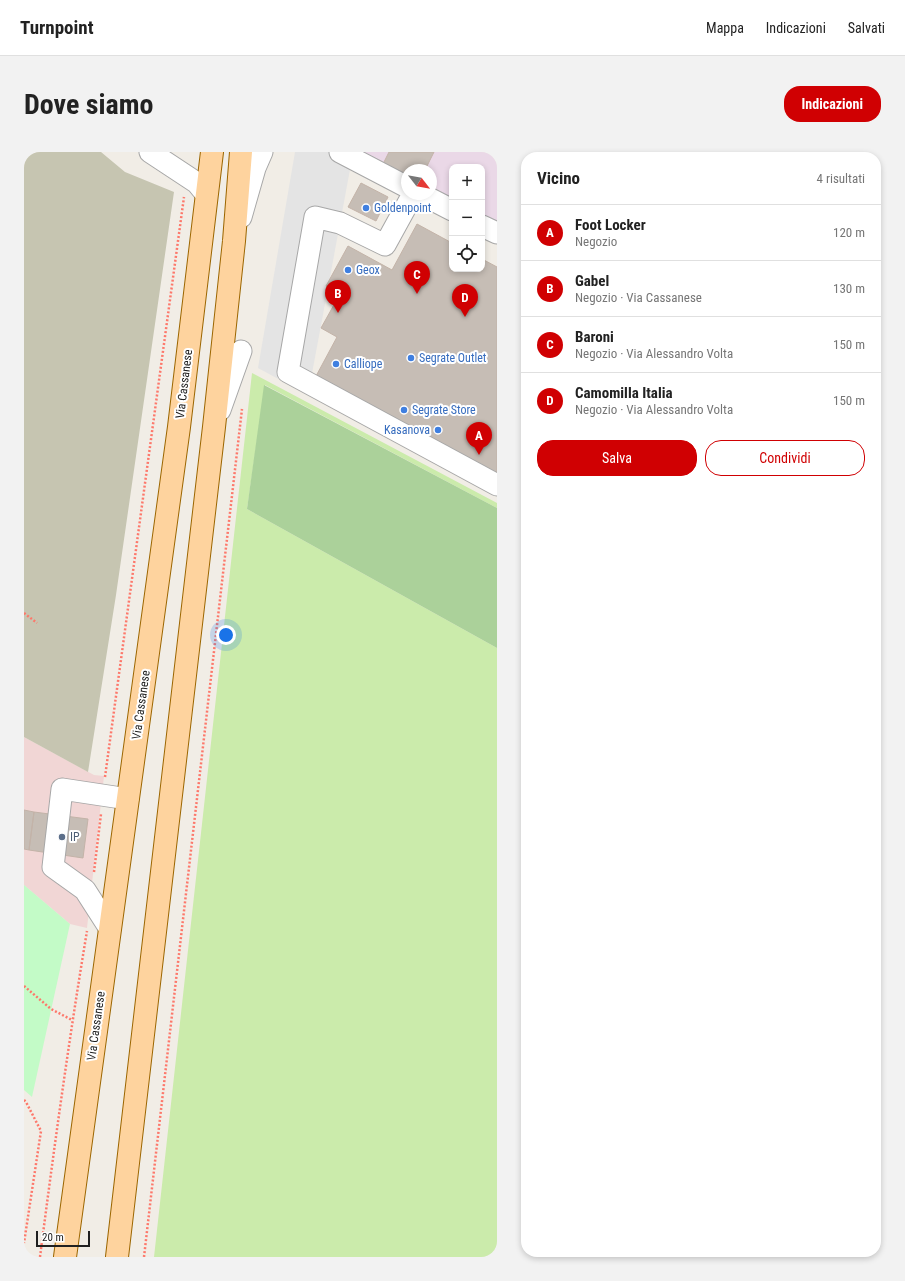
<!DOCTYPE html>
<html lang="it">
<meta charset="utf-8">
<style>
:root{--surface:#fff;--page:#f2f2f2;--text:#222;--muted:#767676;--line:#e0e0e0;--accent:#d00002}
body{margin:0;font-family:"Roboto Condensed",sans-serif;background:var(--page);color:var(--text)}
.controls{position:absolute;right:12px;top:12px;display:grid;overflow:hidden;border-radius:8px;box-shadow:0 2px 6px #0003}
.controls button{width:36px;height:36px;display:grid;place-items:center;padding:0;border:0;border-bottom:1px solid var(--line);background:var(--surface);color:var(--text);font:20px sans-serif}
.compass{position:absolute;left:377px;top:12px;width:36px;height:36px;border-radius:50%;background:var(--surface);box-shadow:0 2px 6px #0003;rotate:121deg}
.scale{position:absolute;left:12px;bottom:10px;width:54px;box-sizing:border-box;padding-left:4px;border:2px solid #202020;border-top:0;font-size:11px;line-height:14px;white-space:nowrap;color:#202020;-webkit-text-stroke:3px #fff;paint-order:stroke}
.you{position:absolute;left:202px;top:483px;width:14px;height:14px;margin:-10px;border:3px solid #fff;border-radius:50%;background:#1a73e8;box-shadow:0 0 0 6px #1a73e833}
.badge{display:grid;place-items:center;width:26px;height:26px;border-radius:50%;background:var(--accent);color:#fff;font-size:13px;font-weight:700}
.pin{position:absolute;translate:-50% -33px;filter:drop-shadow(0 1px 2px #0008)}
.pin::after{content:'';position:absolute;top:21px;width:14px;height:12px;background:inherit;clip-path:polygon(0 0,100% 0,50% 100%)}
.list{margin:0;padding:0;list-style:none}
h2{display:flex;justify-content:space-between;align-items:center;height:52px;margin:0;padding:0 16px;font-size:17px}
h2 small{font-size:13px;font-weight:400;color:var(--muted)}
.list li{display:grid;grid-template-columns:26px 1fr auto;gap:12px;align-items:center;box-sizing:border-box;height:56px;padding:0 16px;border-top:1px solid var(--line)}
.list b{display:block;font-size:15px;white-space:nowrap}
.list p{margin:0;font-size:13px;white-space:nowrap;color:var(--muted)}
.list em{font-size:13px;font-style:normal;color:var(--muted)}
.actions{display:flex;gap:8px;padding:12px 16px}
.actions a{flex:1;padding:9px 0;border:1px solid var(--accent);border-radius:16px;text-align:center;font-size:14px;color:var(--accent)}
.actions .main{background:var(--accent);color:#fff}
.icon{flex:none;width:22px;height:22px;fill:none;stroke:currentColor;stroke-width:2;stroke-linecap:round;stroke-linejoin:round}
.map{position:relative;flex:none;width:473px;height:1105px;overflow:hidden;border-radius:16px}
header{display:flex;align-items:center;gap:24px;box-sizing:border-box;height:56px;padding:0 20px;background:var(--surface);border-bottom:1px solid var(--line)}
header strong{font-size:19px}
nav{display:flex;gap:22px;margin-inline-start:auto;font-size:14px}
.intro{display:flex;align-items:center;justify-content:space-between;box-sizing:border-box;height:96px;padding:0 24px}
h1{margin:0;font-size:28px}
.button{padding:10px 18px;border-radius:16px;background:var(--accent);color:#fff;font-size:14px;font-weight:700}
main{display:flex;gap:24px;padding:0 24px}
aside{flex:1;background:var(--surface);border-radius:16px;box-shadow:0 2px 6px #0003}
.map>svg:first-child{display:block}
</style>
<header>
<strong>Turnpoint</strong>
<nav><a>Mappa</a><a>Indicazioni</a><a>Salvati</a></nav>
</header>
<div class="intro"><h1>Dove siamo</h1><a class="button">Indicazioni</a></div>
<main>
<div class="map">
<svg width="473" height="1105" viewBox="0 0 473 1105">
<rect width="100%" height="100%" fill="#f1ede6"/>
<path fill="#f1d6d5" d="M0 585 70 623 80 624 63 776 46 772 0 733Z"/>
<path fill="#ead8e7" d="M316 0H473V81L458 74V15H428V58L407 42V18H383Z"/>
<path fill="#c6c5b1" d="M0 0H77L101 20 150 40 92 443 64 620 0 585Z"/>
<path fill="#cbebab" d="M228 221 473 351V356L241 233 223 357 473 496V1105H130Z"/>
<path fill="#abd19a" d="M240 233 473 356V496L223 357Z"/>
<path fill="#c3fbc7" d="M0 733 46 772 8 945 0 938Z"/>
<path fill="#e4e4e4" d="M271 0H316L328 7 284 243 234 216Z"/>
<path fill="#c6bdb5" stroke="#c3b3a8" d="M365 0H410L401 18H383V24L359 12Z
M337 31 364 45 352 69 324 55Z
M393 72 428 91V117H458V107L473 115V325L291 226 313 185 297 176 316 142 302 134 324 94 368 118Z
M0 658 10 660 5 698 0 697Z
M10 660 64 667 59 706 5 698Z"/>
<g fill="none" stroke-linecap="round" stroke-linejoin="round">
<g stroke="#a7a7a7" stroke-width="23">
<path id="minor" d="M126 0 173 31 182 42
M316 0 383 35
M389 42 361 93 316 71 291 65 264 220 473 333
M397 42 428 58
M217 65 231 16 238 0
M458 74 473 81
M196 258 217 199
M86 777 61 738 29 715 38 637 104 647"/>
</g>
<g stroke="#9c6600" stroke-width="24">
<path id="major" d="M41 1105 155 275 188 0
M93 1105 190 275 210 89 217 0"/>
</g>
<path stroke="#fd786b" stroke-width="2.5" stroke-dasharray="2 2" stroke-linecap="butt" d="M0 461 13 471
M81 625 160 45
M70 720 77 662
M0 834 27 857 48 868
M0 948 2 950 17 979 0 1091
M16 1105C30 996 45 887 63 779
M120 1105 218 257"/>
<use href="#minor" stroke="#fff" stroke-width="21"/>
<use href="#major" stroke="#fed39e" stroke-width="22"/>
</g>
<g fill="#3f7fe0" stroke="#fff" stroke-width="1.5">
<circle cx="342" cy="56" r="4"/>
<circle cx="324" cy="118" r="4"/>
<circle cx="387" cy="206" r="4"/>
<circle cx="312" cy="212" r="4"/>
<circle cx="380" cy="258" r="4"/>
<circle cx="414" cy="278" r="4"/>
</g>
<circle fill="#5c6f8a" stroke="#fff" stroke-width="1.5" cx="38" cy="685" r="4"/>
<g text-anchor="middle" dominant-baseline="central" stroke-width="4" stroke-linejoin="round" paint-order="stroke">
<g font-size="12" fill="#366cbe" stroke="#fff" text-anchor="start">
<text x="350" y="56">Goldenpoint</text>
<text x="332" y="118">Geox</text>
<text x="395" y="206">Segrate Outlet</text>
<text x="320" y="212">Calliope</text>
<text x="388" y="258">Segrate Store</text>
<text x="406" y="278" text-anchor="end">Kasanova</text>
</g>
<g font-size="12" fill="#202020" stroke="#fff">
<text transform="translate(160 232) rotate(-83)">Via Cassanese</text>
<text transform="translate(117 553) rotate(-82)">Via Cassanese</text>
<text transform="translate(72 874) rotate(-82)">Via Cassanese</text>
</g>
<g font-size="12" fill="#4e5e75" stroke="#fff" text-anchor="start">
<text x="46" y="685">IP</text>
</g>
</g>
</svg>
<div class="controls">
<button>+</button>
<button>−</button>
<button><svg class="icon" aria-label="locate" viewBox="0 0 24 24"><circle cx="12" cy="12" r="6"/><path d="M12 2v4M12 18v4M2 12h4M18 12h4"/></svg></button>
</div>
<svg class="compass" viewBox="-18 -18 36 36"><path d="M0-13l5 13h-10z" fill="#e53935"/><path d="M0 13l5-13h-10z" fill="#767676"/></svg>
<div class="scale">20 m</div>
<div class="you"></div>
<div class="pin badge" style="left:455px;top:303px">A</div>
<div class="pin badge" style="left:314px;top:161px">B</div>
<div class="pin badge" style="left:393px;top:142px">C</div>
<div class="pin badge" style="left:441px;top:165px">D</div>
</div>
<aside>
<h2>Vicino<small>4 risultati</small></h2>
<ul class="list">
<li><span class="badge">A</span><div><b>Foot Locker</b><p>Negozio</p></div><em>120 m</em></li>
<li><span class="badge">B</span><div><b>Gabel</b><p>Negozio · Via Cassanese</p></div><em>130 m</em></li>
<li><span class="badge">C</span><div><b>Baroni</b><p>Negozio · Via Alessandro Volta</p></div><em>150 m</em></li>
<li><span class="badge">D</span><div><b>Camomilla Italia</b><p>Negozio · Via Alessandro Volta</p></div><em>150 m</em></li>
</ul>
<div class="actions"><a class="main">Salva</a><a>Condividi</a></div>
</aside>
</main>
